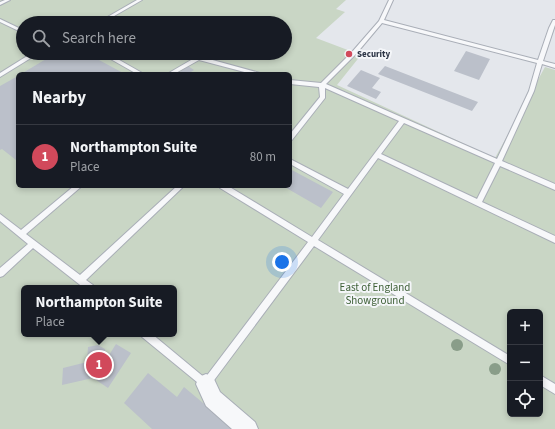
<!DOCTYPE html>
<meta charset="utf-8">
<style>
:root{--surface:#171b24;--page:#20242c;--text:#f1f3f6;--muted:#9ea1a6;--line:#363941;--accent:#d1495b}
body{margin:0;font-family:"Source Sans 3",sans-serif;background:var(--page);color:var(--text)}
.controls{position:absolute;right:12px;bottom:12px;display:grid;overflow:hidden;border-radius:6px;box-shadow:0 2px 6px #0003}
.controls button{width:36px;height:36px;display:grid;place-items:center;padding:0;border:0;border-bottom:1px solid var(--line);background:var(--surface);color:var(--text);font:20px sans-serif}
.you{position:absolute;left:282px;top:262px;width:14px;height:14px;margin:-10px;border:3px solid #fff;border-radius:50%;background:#1a73e8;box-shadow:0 0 0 6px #1a73e833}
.badge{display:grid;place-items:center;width:26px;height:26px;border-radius:50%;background:var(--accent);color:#fff;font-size:13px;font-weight:700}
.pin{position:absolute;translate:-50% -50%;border:2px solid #fff;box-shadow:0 1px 4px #0006}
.popup{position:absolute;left:21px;top:285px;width:156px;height:52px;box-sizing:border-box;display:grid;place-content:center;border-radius:6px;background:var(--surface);filter:drop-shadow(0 1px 3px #0005);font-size:13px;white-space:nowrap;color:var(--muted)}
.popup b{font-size:15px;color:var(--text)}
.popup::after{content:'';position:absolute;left:50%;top:100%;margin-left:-8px;border:8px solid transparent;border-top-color:var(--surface)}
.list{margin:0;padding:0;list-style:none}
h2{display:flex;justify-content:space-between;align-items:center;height:52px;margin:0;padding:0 16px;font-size:17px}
h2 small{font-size:13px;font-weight:400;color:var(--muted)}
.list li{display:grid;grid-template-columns:26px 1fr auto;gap:12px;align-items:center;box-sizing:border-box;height:64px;padding:0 16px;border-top:1px solid var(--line)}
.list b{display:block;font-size:15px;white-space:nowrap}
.list p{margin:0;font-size:13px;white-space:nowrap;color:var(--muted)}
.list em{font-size:13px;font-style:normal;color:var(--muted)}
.icon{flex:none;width:22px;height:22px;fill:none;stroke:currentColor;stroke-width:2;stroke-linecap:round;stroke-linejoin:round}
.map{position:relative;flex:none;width:555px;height:429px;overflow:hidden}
.search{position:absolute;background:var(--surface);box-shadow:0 2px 6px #0003;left:16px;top:16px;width:276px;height:44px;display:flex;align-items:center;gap:10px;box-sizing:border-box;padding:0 14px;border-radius:22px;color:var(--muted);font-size:15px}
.panel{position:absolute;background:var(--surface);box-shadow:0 2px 6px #0003;left:16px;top:72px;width:276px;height:116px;border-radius:6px}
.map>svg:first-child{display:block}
</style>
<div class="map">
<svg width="555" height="429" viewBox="0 0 555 429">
<rect width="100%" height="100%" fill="#e4e7ec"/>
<path fill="#c9d6c5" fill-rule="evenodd" d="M0 0H346L336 9 345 12 316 38 361 55 337 85 495 158 545 67 555 70V429H0ZM23 23H285V53H23ZM18 74H290V186H18ZM24 288H174V334H24ZM510 312H540V414H510Z"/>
<path fill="#bbc0ca" d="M466 51 490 59 479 80 454 71Z
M56 53H86L125 74H21Z
M188 66 194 70 188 74H177Z
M385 66 478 102 472 111 378 74Z
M361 70 380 78 372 88 381 92 376 99 347 86Z
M18 76V159L16 160 2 149 0 150V86Z
M290 169 333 192 321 208 283 186H290Z
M116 344 131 353 108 388 93 378 62 385 63 368 87 362 88 347 98 345 105 349 106 360Z
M148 373 177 397 184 387 234 429H152L124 403Z"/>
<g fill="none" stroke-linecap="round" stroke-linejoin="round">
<g stroke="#a9aeb7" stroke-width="2">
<path id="lane" d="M5 0H10L0 5V2Z
M137 0H142L102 23H97Z
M389 0H393L384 20 538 60 549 28 553 20H555V25L543 61 555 64V68L542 64 534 91 502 161 555 184V190L500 166 482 202 555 236V243L378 158 318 240 510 356V365L314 246 209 387 206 389 203 387 142 337 141 334H152L205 378 308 242 220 188 219 186H228L312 237 344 194 290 164V159L348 189 399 121 325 88V98L292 140H290V134L320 97 319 87 290 84V80L321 83 352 52 379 21ZM382 23 537 63 529 91 497 159 326 84 356 54ZM404 123 495 163 477 199 381 154Z
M0 19 23 30V33L0 22Z
M32 53H39L0 77V73Z
M100 53H107L144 74H137Z
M198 56 260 73 261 74H252L199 60 174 74H167Z
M74 186H82L26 234 80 275 177 186H184L86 280 93 285 94 288H84L33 248 3 276 0 277V268L28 244 0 221V214L21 230Z
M540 375 555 384V394L540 385Z"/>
</g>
<g stroke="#a9aeb7" stroke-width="2">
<path id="street" d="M206 374 213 377 220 392 255 422 258 429H232L206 406 196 384 199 377Z"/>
</g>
<use href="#lane" fill="#f7f8fa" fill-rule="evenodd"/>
<use href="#street" fill="#f7f8fa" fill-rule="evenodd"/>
</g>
<g fill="#899d89">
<circle cx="457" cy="345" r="6"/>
<circle cx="495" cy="369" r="6"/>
</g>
<circle fill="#d1495b" stroke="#f4f6f9" stroke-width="1.5" cx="349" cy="54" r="4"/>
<g text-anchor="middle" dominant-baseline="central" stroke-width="4" stroke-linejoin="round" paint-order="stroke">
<g font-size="9" font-weight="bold" fill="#2b3445" stroke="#f4f6f9" text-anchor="start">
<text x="357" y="54">Security</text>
</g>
<g font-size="11" fill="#3f6138" stroke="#f4f6f9">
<text x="375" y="287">East of England<tspan x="375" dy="13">Showground</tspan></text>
</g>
</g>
</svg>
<div class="controls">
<button>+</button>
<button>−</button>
<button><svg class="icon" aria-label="locate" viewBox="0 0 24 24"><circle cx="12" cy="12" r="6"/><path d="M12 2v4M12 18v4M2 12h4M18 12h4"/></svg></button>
</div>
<div class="you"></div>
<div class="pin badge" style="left:99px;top:365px">1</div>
<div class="popup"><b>Northampton Suite</b>Place</div>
<div class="search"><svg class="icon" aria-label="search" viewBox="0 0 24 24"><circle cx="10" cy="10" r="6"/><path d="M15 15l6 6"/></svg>Search here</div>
<section class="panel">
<h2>Nearby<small></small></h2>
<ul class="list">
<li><span class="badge">1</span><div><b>Northampton Suite</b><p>Place</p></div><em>80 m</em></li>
</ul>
</section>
</div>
